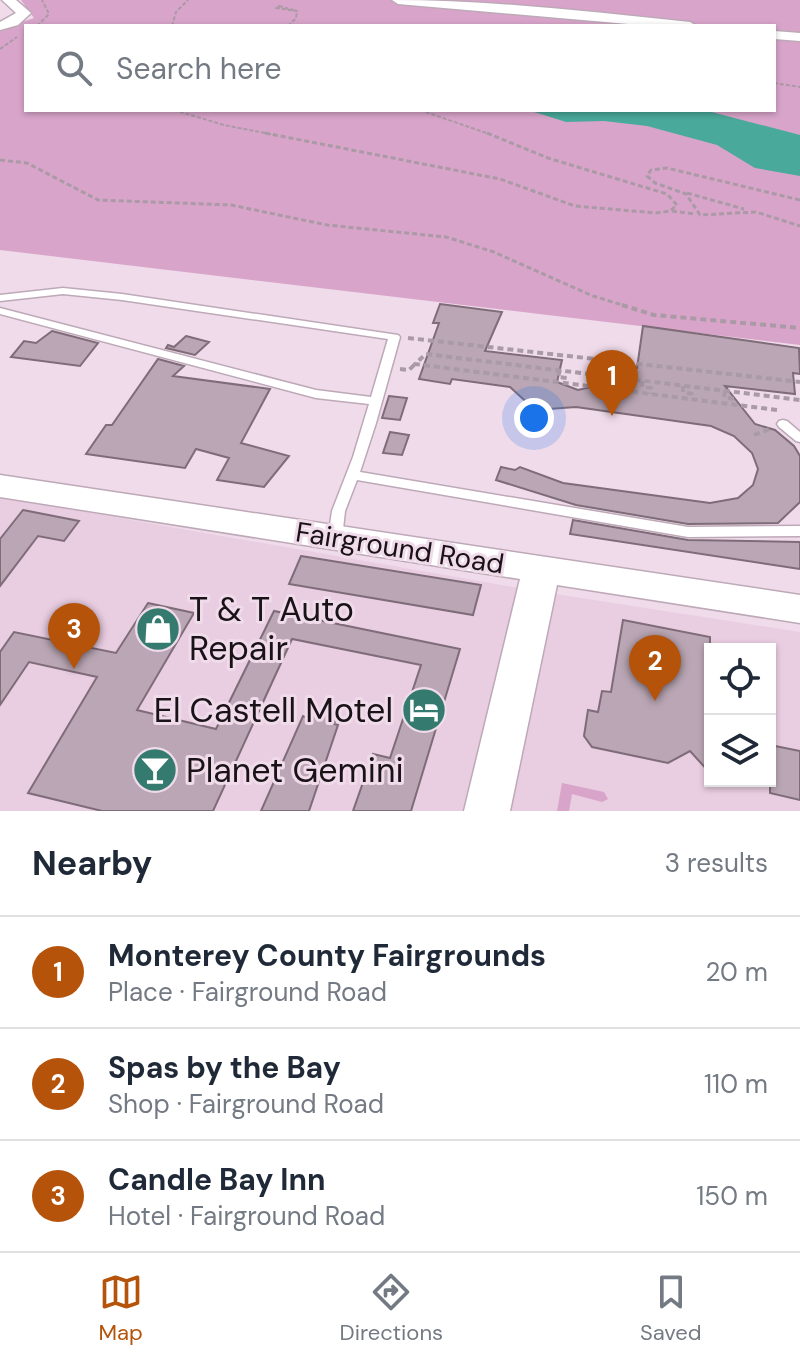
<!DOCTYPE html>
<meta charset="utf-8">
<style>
:root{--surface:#fff;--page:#f2f2f3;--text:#1f2937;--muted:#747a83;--line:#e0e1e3;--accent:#b45309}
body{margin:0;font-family:"DM Sans",sans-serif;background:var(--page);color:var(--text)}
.controls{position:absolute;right:24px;bottom:24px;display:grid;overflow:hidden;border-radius:0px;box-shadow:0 2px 6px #0004}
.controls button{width:72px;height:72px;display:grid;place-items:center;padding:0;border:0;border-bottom:2px solid var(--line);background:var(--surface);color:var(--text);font:40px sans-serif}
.you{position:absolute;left:534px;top:418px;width:28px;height:28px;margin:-20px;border:6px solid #fff;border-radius:50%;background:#1a73e8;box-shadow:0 0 0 12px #1a73e833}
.badge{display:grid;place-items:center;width:52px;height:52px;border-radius:50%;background:var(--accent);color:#fff;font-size:26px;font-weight:700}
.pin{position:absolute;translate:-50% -66px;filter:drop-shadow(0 2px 4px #0008)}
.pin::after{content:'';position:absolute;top:42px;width:28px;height:24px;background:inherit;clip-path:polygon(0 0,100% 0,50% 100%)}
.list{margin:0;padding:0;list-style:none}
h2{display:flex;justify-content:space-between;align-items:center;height:104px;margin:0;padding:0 32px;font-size:34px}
h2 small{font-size:26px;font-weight:400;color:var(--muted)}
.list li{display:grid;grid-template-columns:52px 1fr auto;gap:24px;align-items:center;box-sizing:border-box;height:112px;padding:0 32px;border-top:2px solid var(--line)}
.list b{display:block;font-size:30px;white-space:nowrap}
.list p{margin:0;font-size:26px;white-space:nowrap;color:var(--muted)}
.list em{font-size:26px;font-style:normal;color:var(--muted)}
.icon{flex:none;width:44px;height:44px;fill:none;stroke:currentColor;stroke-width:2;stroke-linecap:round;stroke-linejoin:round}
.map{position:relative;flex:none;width:800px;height:811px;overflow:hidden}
.search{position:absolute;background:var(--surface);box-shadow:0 2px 6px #0004;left:24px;right:24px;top:24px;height:88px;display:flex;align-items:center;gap:20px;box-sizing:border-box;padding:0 28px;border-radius:0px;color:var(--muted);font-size:30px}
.sheet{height:440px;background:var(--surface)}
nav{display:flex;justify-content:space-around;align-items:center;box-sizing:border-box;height:112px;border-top:2px solid var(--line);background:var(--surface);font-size:22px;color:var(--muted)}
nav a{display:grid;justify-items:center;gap:4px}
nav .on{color:var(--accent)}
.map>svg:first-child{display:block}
</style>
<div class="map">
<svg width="800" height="811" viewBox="0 0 800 811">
<rect width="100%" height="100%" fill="#f0dbea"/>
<path fill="#e9cde1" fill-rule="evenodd" d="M0 497 536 591 800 632V811H0ZM710 649H770V781H710Z"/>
<path fill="#d8a4ca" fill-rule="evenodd" d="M21 0H800V345L0 250V29L34 18ZM26 26H774V110H26Z
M562 783 604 792 608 799 602 802 572 794 569 811H557Z"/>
<path fill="#49a99a" d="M528 110H704L800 135V176L755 168 717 145 647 126 604 121 566 122Z"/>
<path fill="#baa6b4" stroke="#7f6c79" stroke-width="2" d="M440 304 502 312 485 351 562 360 557 382 578 390 600 385 603 364 637 368 643 326 799 348 800 374 793 373 795 394 725 386 755 424 775 430 794 446 800 456V502L778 523 688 524 576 505 496 480 501 467 515 470 520 467 563 483 710 503 738 498 753 485 758 469 752 453 734 436 711 426 576 407 535 410 510 387 452 379 450 384 419 379 439 323H433Z
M52 331 98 343 80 366 11 357 24 341 36 343Z
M186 336 209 342 195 355 166 348 168 345 174 347Z
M158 359 184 366 173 376 270 389 241 443 289 456 264 487 217 480 229 458 196 449 185 468 86 454 106 425H112Z
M389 396 407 398 400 420 382 418Z
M390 432 409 435 402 455 383 453Z
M23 510 79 521 64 541 38 536 0 586V539Z
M573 520 688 540 800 542V569L570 534Z
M301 556 481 585 473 615 289 584Z
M148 603 194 613 137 710 216 729 274 611 460 649 411 811H353L373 754 390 758 421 665 292 639 213 811H102L28 793 97 677 29 662 0 705V652L14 632 116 653Z
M623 620 710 637V773L690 751 668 763 592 747 584 736 588 710 598 712 602 691 611 692Z
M310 709 338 714 334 724 338 725 309 811H261L303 716 307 718Z
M770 745 800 751V800L770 793Z"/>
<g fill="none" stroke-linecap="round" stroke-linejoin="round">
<g stroke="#bda9b7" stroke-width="3">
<path id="lane" d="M63 288 122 294 398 335 400 337 376 423 360 472 688 527 800 526V536L688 537 357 480 345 511 342 538 340 541H330L328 538 332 511 353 457 369 404 316 398 0 314V308L316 390 371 397 388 339 122 300 63 294 0 301V295Z
M783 420 787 421 800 432V442L796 441 779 427 777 424 779 421Z"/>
</g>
<g stroke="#bda9b7" stroke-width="3">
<path id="street" d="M2 0H16L31 13 18 25 0 30V22L16 13Z
M392 0C492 0 591 12 690 22L697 26H651L398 4Z
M774 31 800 33V41L774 39Z"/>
</g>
<g stroke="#bda9b7" stroke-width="3">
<path id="secondary" d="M0 475 800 595V623L557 585 510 811H464L520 579 0 497Z"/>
</g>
<path stroke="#aa9aa6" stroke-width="2" stroke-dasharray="4 2" stroke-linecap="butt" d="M279 6 297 11 276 8Z
M37 26 49 14 42 0
M172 26 176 12 188 0
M288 26 296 18 297 11
M0 49 17 37
M774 83 800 87
M174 110 224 125 275 135
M420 110 492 135"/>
<path stroke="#aa9aa6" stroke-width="3" stroke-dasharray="5 3" stroke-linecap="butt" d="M265 133 500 179 575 206 656 213 670 211 677 205 667 194 548 158 487 133
M0 160 27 163 98 200 231 205 327 225 446 237 494 252 593 296 629 307
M687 193 744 209
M800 200 667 168 651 170 647 176 655 183 686 194 700 215 756 212 800 226
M672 211 695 214"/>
<path stroke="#aa9aa6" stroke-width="4" stroke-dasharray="6 4" stroke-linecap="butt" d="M622 305 654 315 800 328
M408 338 800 382
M400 369 409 370 415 364
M560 370 558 377 567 378 566 383
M602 376 601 382 610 383 609 389
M643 381 642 387 651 388 650 394
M683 386V392L692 394V399
M725 391 724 397 734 399V405
M777 410 415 364 426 354 800 400
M754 435 770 429"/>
<use href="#lane" fill="#fff" fill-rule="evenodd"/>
<use href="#street" fill="#fff" fill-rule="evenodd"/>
<use href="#secondary" fill="#fff" fill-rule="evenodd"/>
</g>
<defs>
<g id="shop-disc" transform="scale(2.3)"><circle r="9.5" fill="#357a6f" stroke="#f0dbea"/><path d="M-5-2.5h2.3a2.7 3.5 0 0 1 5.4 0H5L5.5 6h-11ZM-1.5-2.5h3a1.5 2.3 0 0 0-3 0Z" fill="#fff"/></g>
<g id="hotel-disc" transform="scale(2.3)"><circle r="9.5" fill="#357a6f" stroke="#f0dbea"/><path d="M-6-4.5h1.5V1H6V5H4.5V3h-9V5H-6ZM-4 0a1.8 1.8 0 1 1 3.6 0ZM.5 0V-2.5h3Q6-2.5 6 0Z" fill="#fff"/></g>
<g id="bar-disc" transform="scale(2.3)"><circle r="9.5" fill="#357a6f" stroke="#f0dbea"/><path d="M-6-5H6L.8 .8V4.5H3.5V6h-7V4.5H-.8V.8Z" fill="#fff"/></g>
</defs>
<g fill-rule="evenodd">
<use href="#shop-disc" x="158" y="629"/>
<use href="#hotel-disc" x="424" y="710"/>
<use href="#bar-disc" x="155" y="770"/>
</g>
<g text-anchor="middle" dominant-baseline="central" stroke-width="6" stroke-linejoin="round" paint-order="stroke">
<g font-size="28" fill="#191217" stroke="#f0dbea">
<text transform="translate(400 548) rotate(9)">Fairground Road</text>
</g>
<g font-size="34" fill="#191217" stroke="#f0dbea" text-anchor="start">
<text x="189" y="609">T &amp; T Auto<tspan x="189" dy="39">Repair</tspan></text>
<text x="393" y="710" text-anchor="end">El Castell Motel</text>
<text x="186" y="770">Planet Gemini</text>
</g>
</g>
</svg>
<div class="controls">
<button><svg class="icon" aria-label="locate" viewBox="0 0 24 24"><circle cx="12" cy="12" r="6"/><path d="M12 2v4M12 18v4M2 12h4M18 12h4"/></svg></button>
<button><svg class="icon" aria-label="layers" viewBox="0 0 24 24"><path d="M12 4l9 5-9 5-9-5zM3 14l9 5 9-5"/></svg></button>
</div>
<div class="you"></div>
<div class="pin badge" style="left:612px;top:416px">1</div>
<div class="pin badge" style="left:655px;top:701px">2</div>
<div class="pin badge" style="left:74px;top:669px">3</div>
<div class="search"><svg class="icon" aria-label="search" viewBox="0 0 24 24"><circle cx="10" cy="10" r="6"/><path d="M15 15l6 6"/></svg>Search here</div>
</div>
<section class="sheet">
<h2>Nearby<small>3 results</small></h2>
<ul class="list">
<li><span class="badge">1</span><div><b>Monterey County Fairgrounds</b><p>Place · Fairground Road</p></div><em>20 m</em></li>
<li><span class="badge">2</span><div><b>Spas by the Bay</b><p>Shop · Fairground Road</p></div><em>110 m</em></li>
<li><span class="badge">3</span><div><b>Candle Bay Inn</b><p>Hotel · Fairground Road</p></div><em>150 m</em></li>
</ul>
</section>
<nav>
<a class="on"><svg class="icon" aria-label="map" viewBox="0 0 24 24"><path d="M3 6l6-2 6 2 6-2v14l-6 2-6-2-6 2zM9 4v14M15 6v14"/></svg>Map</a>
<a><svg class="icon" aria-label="directions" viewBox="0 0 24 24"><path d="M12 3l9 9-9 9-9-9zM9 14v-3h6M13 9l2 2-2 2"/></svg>Directions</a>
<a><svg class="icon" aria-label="saved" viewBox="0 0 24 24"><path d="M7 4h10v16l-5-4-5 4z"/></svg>Saved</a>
</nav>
